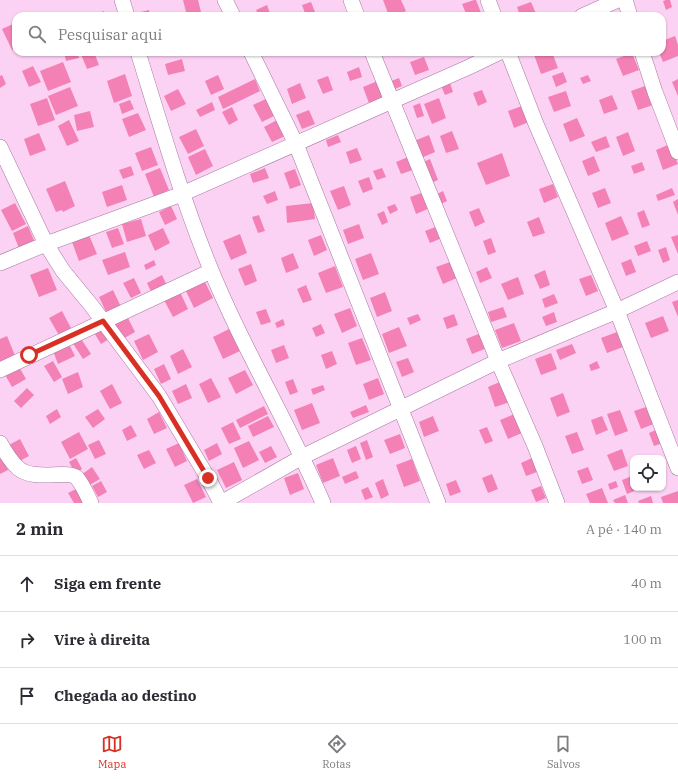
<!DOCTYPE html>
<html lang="pt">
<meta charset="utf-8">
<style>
:root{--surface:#fff;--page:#f2f2f3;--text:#2b2b33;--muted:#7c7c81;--line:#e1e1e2;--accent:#d93025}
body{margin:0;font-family:"IBM Plex Serif",serif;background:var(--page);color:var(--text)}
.controls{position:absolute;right:12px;bottom:12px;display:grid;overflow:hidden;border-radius:8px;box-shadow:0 1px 3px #0004}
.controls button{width:36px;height:36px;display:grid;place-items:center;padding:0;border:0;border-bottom:1px solid var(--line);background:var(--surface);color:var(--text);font:20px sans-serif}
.stop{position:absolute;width:12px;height:12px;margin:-9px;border:3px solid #d93025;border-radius:50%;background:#fff}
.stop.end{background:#d93025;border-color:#fff;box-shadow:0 1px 4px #0008}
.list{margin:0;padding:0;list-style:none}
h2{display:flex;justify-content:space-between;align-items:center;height:52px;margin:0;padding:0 16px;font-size:17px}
h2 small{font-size:13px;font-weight:400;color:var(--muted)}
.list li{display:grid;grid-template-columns:26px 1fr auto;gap:12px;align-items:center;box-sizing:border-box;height:56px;padding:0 16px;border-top:1px solid var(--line)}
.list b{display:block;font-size:15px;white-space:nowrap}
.list em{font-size:13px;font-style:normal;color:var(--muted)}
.icon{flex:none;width:22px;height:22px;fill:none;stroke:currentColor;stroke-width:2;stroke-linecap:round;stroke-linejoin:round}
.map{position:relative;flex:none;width:678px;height:503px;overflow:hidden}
.search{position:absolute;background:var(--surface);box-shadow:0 1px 3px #0004;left:12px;right:12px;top:12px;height:44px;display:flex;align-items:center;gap:10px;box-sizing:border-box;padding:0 14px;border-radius:12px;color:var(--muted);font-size:15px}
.sheet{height:220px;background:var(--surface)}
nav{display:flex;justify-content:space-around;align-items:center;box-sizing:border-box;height:56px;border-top:1px solid var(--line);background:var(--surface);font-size:11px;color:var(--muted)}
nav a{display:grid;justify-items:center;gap:2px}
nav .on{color:var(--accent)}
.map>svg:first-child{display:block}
</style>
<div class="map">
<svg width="678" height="503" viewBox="0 0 678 503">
<rect width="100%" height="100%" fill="#fcd2f4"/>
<path fill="#f381b6" d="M183 0H198L201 12 187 16Z
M383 0H401L406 11 394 16H389Z
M474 0H476L482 15 467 16 462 4Z
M666 0H670L672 7 666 10 663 1Z
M311 2 315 12 306 16 302 5Z
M531 2 537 16H520L517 7Z
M267 5 271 16H259L256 10Z
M149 10 150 16H138L137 13Z
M104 11 105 16H89Z
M13 24 16 31V48L12 50 2 29Z
M675 36 678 45V56L663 62 659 52H662V41Z
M64 52H78L79 58 66 61Z
M80 52H94L99 65 87 69Z
M533 52H552L558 68 541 74Z
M632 53 639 70 623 76 616 59Z
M424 57 429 70 415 75 410 62Z
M182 59 185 71 168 75 165 64Z
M63 62 71 82 48 91 40 71Z
M33 66 41 82 29 87 22 71Z
M359 67 362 77 350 81 347 72Z
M563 72 567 82 556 87 552 76Z
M125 74 132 96 114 103 107 81Z
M2 75 6 84 0 88V76Z
M218 75 224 89 211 95 205 81Z
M588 75 591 81 583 84 580 78Z
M328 76 333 90 323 94 317 80Z
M399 78 402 86 392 90 389 82Z
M255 79 260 91 223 109 218 97Z
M678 79V96L672 82Z
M380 80 387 99 370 106 363 87Z
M300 83 306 98 292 104 287 89Z
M450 83 453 92 445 95 441 86Z
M645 86 653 105 638 110 631 91Z
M70 87 78 106 56 115 48 96Z
M178 89 186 104 171 111 164 96Z
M482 90 487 102 478 106 473 93Z
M566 91 571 106 554 112 548 97Z
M612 95 618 109 604 114 599 100Z
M47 98 55 120 38 126 30 104Z
M268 98 276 115 262 122 253 105Z
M439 98 446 118 432 124 424 104Z
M130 100 134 109 122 114 119 104Z
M212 102 215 110 200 117 196 110Z
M420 103 424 116 417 118 413 106Z
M522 106 529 122 514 128 508 111Z
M232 107 238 120 229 125 222 112Z
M309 110 315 124 302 129 296 115Z
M90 111 94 127 77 131 74 115Z
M138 113 146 130 129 137 122 119Z
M577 118 585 136 570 142 563 124Z
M69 120 79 141 67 146 58 126Z
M277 120 285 136 272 142 264 127Z
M196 129 204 146 188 154 179 137Z
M452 131 459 149 446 153 440 136Z
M628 132 635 151 623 156 616 137Z
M39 133 46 150 30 156 24 139Z
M338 135 341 142 328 147 326 140Z
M429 135 435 152 421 158 414 141Z
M606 136 610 147 596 152 591 142Z
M670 144 678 164 663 170 656 150Z
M151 147 158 165 142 171 135 153Z
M357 148 362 160 350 164 346 152Z
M205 149 213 166 196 175 188 157Z
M502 153 510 176 486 185 477 163Z
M594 156 600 171 588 176 582 161Z
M408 157 413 170 401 174 396 162Z
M430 159 438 180 429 184 421 163Z
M642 162 645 170 634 174 631 166Z
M131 166 134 175 123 179 119 170Z
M160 168 169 190 154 197 145 174Z
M265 168 269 178 253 183 250 174Z
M382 168 386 177 377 180 373 171Z
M295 169 301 185 290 189 284 173Z
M369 177 373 189 363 193 358 181Z
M65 181 75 206 63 212 62 210 56 212 46 189Z
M553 184 558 197 544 203 539 189Z
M122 185 127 200 107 207 102 192Z
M344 186 351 205 338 210 330 191Z
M605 188 611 203 598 208 592 193Z
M672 188 675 195 658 201 656 195Z
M275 191 278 200 267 204 263 196Z
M443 191 447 201 441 204 437 194Z
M424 192 430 208 416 214 410 197Z
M678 199V215L673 202Z
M15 203 26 224 12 231 1 210Z
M313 203 315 219 287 223 286 206Z
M395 204 398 210 390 214 387 207Z
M171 206 177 219 165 225 159 212Z
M479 208 485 222 475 227 469 212Z
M644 210 650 225 642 228 637 213Z
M384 211 388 222 382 225 377 214Z
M259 215 265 231 258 233 252 217Z
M621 216 629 234 612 241 605 223Z
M539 217 545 233 533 237 527 222Z
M141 219 146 236 127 242 122 224Z
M359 224 364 238 348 244 343 230Z
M28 226 36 245 20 251 13 233Z
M438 226 442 238 430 243 425 231Z
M118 228 124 244 112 248 106 232Z
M163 228 170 243 155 251 148 235Z
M240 234 247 253 231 260 223 241Z
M89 235 97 254 79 261 72 242Z
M321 235 327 250 314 256 308 240Z
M678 235V254L671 237Z
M491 238 496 252 488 255 483 241Z
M647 241 651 251 638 256 634 246Z
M666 247 670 260 663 263 658 250Z
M125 252 130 267 108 275 102 260Z
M293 253 299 268 286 273 281 258Z
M371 253 379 274 363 280 355 259Z
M631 259 636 272 626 276 621 263Z
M154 260 156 265 146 270 144 265Z
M453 261 459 277 443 284 436 267Z
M251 264 257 281 245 286 238 269Z
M335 266 343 287 326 293 318 273Z
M487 267 492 278 480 283 476 272Z
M48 268 57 290 39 297 30 275Z
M545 270 550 285 540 289 534 275Z
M162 275 168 288 153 296 147 283Z
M591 275 598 291 586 296 579 279Z
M518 277 524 294 508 300 501 284Z
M134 278 141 293 131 298 123 283Z
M204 280 213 298 194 308 185 289Z
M306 285 312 300 303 303 297 289Z
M113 290 122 309 108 316 99 297Z
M180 292 188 309 173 317 164 300Z
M385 292 392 311 377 317 370 298Z
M554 294 558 303 545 308 542 299Z
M678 300V317L672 302Z
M503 307 507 317 491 322 488 312Z
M350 308 357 326 342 333 334 314Z
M266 309 271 322 261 325 256 312Z
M62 311 72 330 60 337 49 318Z
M554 312 557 322 546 326 542 317Z
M126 314 135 332 121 340 112 322Z
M418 314 421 320 410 325 407 318Z
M454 314 458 325 447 329 443 318Z
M663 316 669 331 651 338 645 323Z
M283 319 285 325 277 328 275 323Z
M514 323 521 341 502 348 495 330Z
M321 324 325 333 316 337 312 328Z
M101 326 109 339 101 344 93 331Z
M399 327 407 346 389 353 382 334Z
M229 329 240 351 223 359 213 337Z
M617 332 623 347 607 353 601 338Z
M481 333 487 348 472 354 466 339Z
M149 334 158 352 143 360 134 341Z
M7 336 16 358 0 366V339Z
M80 337 91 354 83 359 72 342Z
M362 338 371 360 356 365 348 343Z
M69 344 75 356 58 364 53 351Z
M572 344 576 353 560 360 556 350Z
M284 345 289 358 276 363 271 350Z
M183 349 192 367 178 374 170 356Z
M332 351 337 364 326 369 321 355Z
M551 353 557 369 541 375 535 359Z
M408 358 414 372 402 377 396 362Z
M53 361 62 377 54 382 44 366Z
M597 361 600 368 591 371 589 365Z
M164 364 171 379 161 384 154 369Z
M18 365 26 379 12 387 4 373Z
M245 370 253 385 236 394 228 378Z
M78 372 83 387 68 394 62 379Z
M211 378 221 397 208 403 199 384Z
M378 378 384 394 369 400 363 384Z
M293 379 298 392 290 395 285 382Z
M502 381 510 402 495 407 488 387Z
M112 384 122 403 110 409 100 391Z
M186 384 192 398 178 404 172 391Z
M323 385 325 390 313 395 311 389Z
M27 388 34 395 21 408 14 401Z
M563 393 570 412 557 417 550 398Z
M312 403 320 423 302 430 294 410Z
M366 405 369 412 353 418 350 412Z
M264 406 268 414 240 428 236 420Z
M649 406 656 423 641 429 634 411Z
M57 409 61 417 50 424 46 416Z
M98 409 105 419 93 428 85 417Z
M620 410 628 431 615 436 607 414Z
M159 412 167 428 154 434 147 419Z
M517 413 524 432 508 439 500 420Z
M268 416 274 427 253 437 248 426Z
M433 416 439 431 424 437 419 422Z
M602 416 608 430 596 435 591 420Z
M233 422 241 439 229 444 221 428Z
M131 425 137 436 127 441 122 430Z
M487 427 493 441 485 444 479 430Z
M658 429 663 443 654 446 649 433Z
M79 432 88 449 70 459 61 442Z
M577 432 584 450 572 454 565 436Z
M400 434 405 448 390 454 384 440Z
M20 439 29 456 16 463 7 446Z
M99 440 106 454 95 459 88 445Z
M367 440 373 457 366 460 360 443Z
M249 441 259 460 243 468 234 448Z
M179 443 187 461 175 467 166 449Z
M217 443 222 454 209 461 204 450Z
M271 446 277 457 265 463 259 452Z
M356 446 361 459 352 463 347 450Z
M622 449 628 466 614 471 607 455Z
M149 450 156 463 144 469 137 455Z
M2 453 8 470 0 474V454Z
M76 458 82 469 75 473 69 462Z
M333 458 340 476 323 483 316 465Z
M532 458 537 472 526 476 521 463Z
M412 459 420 481 404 487 396 465Z
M234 462 242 480 226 488 217 470Z
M92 467 100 479 88 486 81 475Z
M588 467 593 480 582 484 577 471Z
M356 471 359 478 345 484 342 477Z
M298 473 304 489 290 495 284 478Z
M492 474 498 489 488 493 482 478Z
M632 476 633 488H637V490L627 494 622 480Z
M197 479 206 497 193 503 184 485Z
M383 479 389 495 381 499 375 483Z
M456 480 461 492 450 496 446 484Z
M101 481 107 492 98 497 92 486Z
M616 481 618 487 610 490 608 484Z
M541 486 546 498 536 502 531 490Z
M80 487 86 503H74L68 493Z
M368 487 373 497 365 500 361 490Z
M602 488 608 503H590L586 494Z
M678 491V503H663L661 497Z
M625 495 628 503H615L613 500Z
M651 496 653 503H639L638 501Z"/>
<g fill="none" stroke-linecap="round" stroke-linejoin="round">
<g stroke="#a778a0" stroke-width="16">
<path id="street" d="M122 0 127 16
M225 0 233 16
M351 0 357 16
M488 0 494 16
M625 0 630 16
M582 16 618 0
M138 52C160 123 181 196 209 265 242 347 288 422 323 503
M251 52 296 144 438 503
M372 52 498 361 535 446 557 503
M508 52 536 124 617 311 678 468
M642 52 655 92 678 152
M0 147 46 244 182 194 469 67 500 52
M0 263 46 244 63 271 91 305 159 396 208 478 221 503
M0 370 211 271
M0 443C5 452 10 461 18 468 34 482 69 469 77 478 83 485 87 495 91 503
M221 503 302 457 498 361 617 311 678 282"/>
</g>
<use href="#street" stroke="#fff" stroke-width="15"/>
</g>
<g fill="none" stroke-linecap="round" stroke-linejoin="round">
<path stroke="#d93025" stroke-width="5" d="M29 355 103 321 159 396 208 478"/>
</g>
</svg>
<div class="controls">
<button><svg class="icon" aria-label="locate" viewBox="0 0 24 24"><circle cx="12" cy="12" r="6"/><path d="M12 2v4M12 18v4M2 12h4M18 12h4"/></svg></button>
</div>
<div class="stop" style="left:29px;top:355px"></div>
<div class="stop end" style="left:208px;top:478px"></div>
<div class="search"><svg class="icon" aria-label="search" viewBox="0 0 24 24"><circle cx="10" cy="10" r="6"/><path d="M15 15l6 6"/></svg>Pesquisar aqui</div>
</div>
<section class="sheet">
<h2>2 min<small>A pé · 140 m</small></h2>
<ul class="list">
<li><svg class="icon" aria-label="ahead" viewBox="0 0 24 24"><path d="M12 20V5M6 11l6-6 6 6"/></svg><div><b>Siga em frente</b></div><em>40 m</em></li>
<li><svg class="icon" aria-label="right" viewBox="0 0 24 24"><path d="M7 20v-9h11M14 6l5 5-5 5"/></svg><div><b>Vire à direita</b></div><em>100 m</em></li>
<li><svg class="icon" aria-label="arrive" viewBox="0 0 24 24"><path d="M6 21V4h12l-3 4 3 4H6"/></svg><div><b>Chegada ao destino</b></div></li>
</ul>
</section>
<nav>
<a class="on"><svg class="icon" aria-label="map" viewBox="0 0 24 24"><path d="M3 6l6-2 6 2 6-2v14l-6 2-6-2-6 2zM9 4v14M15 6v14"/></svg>Mapa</a>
<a><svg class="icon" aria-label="directions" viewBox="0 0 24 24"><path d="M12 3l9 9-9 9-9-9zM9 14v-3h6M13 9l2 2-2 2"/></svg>Rotas</a>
<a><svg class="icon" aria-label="saved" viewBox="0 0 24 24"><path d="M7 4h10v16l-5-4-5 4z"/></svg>Salvos</a>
</nav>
